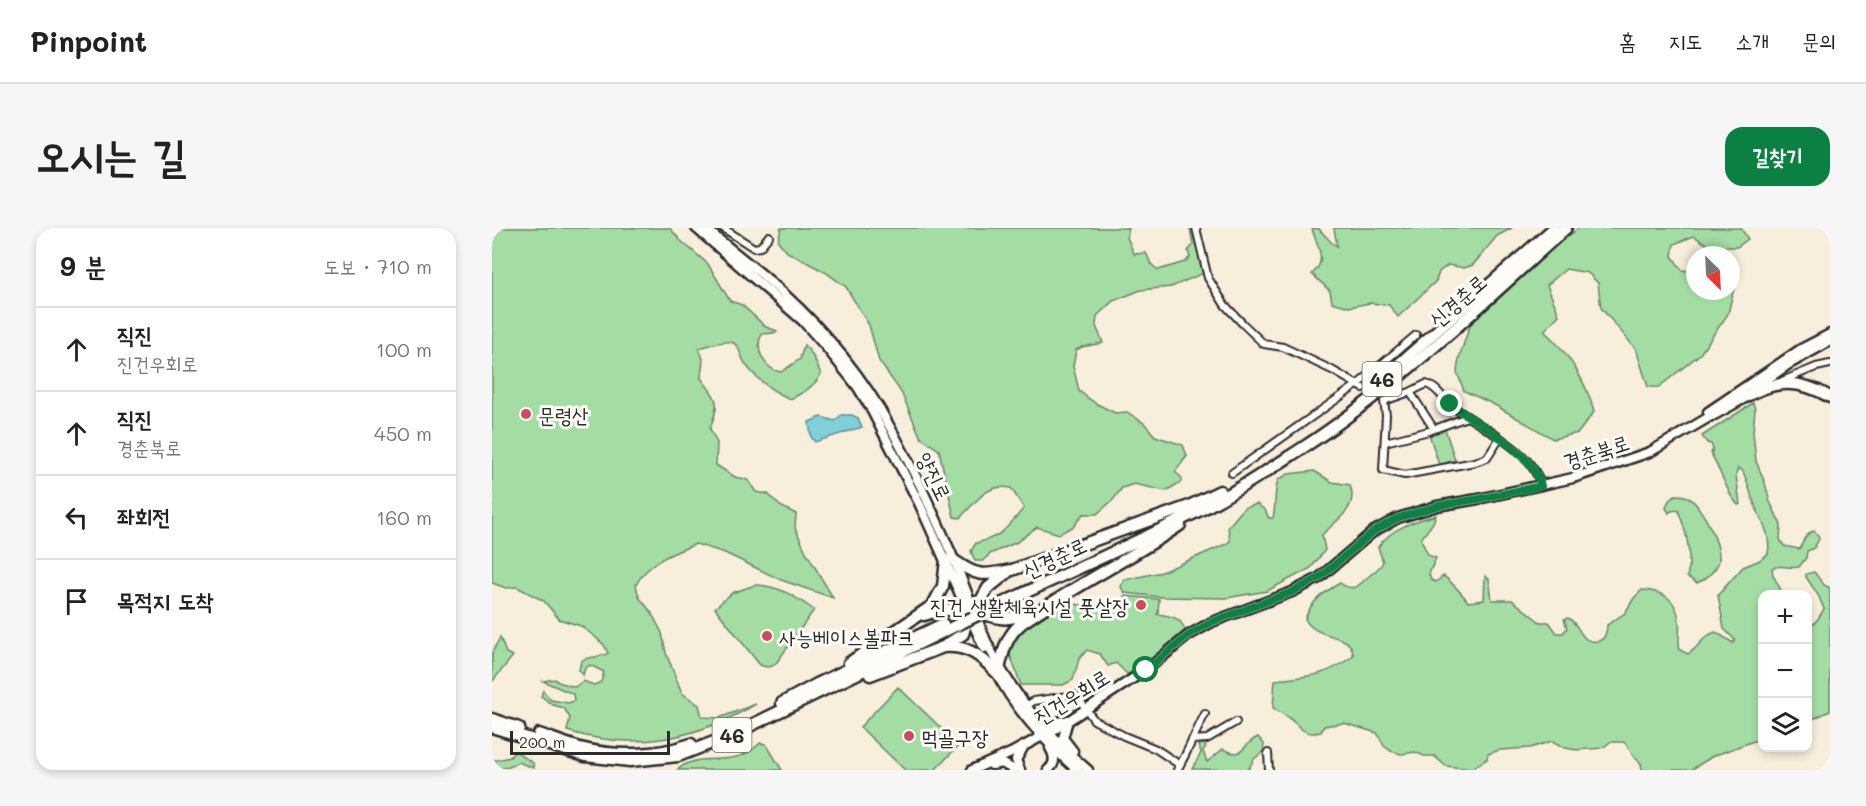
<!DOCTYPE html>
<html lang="ko">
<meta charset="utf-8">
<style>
:root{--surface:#fff;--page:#f6f6f6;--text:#222;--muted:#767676;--line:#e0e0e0;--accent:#0b8043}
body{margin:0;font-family:Mali,"Poor Story",sans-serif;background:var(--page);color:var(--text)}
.controls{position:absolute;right:18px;bottom:18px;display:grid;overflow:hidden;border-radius:12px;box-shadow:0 3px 9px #0003}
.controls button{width:54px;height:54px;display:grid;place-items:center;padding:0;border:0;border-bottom:2px solid var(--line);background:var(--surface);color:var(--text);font:30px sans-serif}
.compass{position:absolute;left:1194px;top:18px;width:54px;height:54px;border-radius:50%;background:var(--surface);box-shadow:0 3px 9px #0003;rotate:156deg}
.scale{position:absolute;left:18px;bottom:15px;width:160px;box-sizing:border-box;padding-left:6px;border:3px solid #2b2b2b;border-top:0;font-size:16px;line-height:21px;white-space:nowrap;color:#2b2b2b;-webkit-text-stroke:4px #fdfcf7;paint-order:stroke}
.stop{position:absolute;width:18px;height:18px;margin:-14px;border:4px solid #0b8043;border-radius:50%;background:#fff}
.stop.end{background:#0b8043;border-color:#fff;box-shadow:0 2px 6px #0008}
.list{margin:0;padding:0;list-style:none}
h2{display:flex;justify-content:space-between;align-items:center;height:78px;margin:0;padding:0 24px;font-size:26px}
h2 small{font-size:20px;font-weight:400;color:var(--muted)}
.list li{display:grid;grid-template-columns:39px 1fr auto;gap:18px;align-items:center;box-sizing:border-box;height:84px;padding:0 24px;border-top:2px solid var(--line)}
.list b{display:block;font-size:22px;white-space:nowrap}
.list p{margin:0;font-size:20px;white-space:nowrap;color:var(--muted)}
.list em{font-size:20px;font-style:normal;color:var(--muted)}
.icon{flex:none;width:33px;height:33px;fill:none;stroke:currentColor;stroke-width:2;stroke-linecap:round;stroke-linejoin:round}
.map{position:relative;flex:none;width:1338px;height:542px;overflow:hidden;border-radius:18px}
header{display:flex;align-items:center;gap:36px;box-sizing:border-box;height:84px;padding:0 30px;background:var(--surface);border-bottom:2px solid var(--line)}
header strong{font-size:28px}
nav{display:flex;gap:33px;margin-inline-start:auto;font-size:21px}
.intro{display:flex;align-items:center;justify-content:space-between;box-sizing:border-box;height:144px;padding:0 36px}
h1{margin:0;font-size:42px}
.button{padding:15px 27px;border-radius:18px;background:var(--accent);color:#fff;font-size:21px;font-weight:700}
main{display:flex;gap:36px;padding:0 36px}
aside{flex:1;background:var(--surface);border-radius:18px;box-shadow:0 3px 9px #0003}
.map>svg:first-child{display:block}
</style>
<header>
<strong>Pinpoint</strong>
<nav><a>홈</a><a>지도</a><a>소개</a><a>문의</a></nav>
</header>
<div class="intro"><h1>오시는 길</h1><a class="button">길찾기</a></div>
<main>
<aside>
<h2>9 분<small>도보 · 710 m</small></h2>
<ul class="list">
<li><svg class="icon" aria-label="ahead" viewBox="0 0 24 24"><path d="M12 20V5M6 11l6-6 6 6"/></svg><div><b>직진</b><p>진건우회로</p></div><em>100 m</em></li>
<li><svg class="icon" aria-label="ahead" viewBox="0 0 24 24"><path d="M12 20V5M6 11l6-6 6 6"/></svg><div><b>직진</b><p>경춘북로</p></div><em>450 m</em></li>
<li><svg class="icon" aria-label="left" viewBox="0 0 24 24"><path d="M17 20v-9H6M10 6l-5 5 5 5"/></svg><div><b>좌회전</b></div><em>160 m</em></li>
<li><svg class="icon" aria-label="arrive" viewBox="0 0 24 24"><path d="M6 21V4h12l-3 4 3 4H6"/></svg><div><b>목적지 도착</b></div></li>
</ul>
</aside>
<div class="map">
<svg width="1338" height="542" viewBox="0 0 1338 542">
<rect width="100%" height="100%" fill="#f8eedc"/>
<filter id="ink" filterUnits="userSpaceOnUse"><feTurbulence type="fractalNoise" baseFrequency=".0167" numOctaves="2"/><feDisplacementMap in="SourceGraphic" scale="12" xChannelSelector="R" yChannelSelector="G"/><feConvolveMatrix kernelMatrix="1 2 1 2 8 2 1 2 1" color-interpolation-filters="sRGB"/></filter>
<g filter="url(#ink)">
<path fill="#a3dda3" stroke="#678467" stroke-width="1.5" d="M0 0H178L188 12 216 36 238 73 250 77 274 99 285 103 282 105 270 106C262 121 272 141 289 144L308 131 312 117C321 125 324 135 329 146 322 159 311 165 298 171 280 163 266 153 254 137 249 131 248 116 239 114 231 112 215 118 207 120L211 131 209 150C227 174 228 172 218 201L225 215 224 237 243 249 256 252 264 264 276 266 288 278 304 286 303 300 314 324 341 370 289 352 233 325 204 316C181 325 155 334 144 357L147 369 159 384 170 405 174 425 190 465 207 477 210 489 227 490 264 476C204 511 143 524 75 503L78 490 72 480 61 477 49 468 51 463 59 472 76 475 82 473 81 466 51 453 63 451 66 454 83 459 91 453 102 457 109 454 112 444 98 437 93 440 91 447 90 446 87 442 89 433C98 427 108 431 116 425L112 417 102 408 89 398 67 391 52 373 25 359 14 360 0 355Z
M289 0H637L635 9 642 26 654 25 660 37 666 42 693 34 698 29 696 23 701 17 698 0H708L717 37 712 45 679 59 649 62 621 73 605 88 604 98 611 115 590 119 584 122 581 138 587 163 603 175 623 185 635 184 652 195 663 208 691 217 695 228 683 244 690 250 689 254 674 263 642 256 630 260 621 272 605 286H591L582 298 567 306 545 299 525 314 498 326 491 333H483L479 323 484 315C512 308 514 300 532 280L519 260C494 255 485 273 468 290L462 289 447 222 429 210 409 164 387 133 377 97 354 59 333 44 295 24 286 13Z
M820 0 827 1 839 14 845 18 842 0H1020L1005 8 981 37 972 40 956 37 947 44 944 53 906 89 897 77 878 75 857 79 840 74 838 63 820 46C837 32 824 18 820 0Z
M1087 0H1249L1256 11 1245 19H1219L1202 8 1182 16 1180 28 1190 42 1203 44V63H1239V58L1242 60 1236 86 1208 126 1167 159H1156L1144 121 1109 80 1106 55 1096 45 1074 41 1055 57 1067 87 1052 103C1076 124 1094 153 1102 184L1086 205 1061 211 1001 176 972 163 965 144 967 130 978 97 1057 23Z
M1261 175 1263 181 1261 204 1264 233 1273 255 1278 274 1289 297 1288 311 1292 318 1307 321C1312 314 1312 305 1322 303L1326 307 1327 311 1322 320 1315 323 1314 330 1307 339C1297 341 1290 336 1280 340L1281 347 1291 366 1270 367V510L1221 528 1199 542H1150L1149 535C1141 530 1139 521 1132 514H1118C1109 522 1108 520 1096 521 1081 523 1073 521 1060 513L1038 520 1008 522 996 526 995 531 979 541 954 538 942 528H932L923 524 909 526 899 523 892 518 885 505 852 495 832 498 829 504C810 509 807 496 794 488 789 484 785 484 781 480L783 452C817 448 831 450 861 428 862 403 825 414 813 391 820 372 831 365 848 355 862 365 867 357 877 348 883 343 887 341 891 334L886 319C899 300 923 293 944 287L941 295 929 311 936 327 944 330 937 346 939 352 944 354 951 348C956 350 973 369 976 374L992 372 993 348 997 351 1000 372H1020L1048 394H1057L1065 405H1071L1075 400 1072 391 1076 390C1088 395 1088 417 1106 413 1113 412 1115 403 1115 397L1133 385 1142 370 1150 362C1170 363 1185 370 1187 393 1189 403 1185 411 1188 422L1196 426C1207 420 1211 407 1224 404L1241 415 1243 412 1232 401 1226 367 1251 339 1266 333 1276 326C1280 305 1267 289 1260 270 1257 260 1255 251 1250 242L1246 240 1244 247 1248 276 1246 277 1239 268 1219 225 1221 221 1219 216 1215 215 1210 208Z
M953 201 963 232 947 237 937 206Z
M822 243 840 254 858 257C867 281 845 291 830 307L833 322 819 340 775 363 734 370 670 369 633 365 629 359 632 352 670 344 734 316 738 313 736 299 752 280 765 276 773 282 777 290H781C784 277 782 264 786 252L796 246Z
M1183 267C1189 267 1193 267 1197 270 1210 278 1232 321 1226 336 1222 344 1213 352 1205 355L1195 349C1201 327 1194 302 1186 282L1179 283 1177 285 1174 280 1176 274Z
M1322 344 1332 357 1338 360V483L1316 493V398L1318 399 1326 391 1332 381 1326 367 1314 349V346Z
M263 357C286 357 304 369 322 382L285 434C280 440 276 440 268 437L223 380 240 365Z
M632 368 667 371 666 386H664C678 388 688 388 693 402L646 442 635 446 624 435 616 438 608 426 595 422 587 431 581 452 571 457H529L517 424 527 401 573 375 630 382Z
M8 409 14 425 21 428 0 454V425Z
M406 459 467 517 443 542H413L368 499Z
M766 509 772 516 771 524 762 531 756 542 700 541 709 525 707 517 712 516 714 518 711 523 715 534 731 521C754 532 748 517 766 509Z
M268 515 274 516 290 542H185C205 524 231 537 253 526 258 524 264 519 268 515Z
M23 523 41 535 42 540 26 534 17 539 0 541V533L18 529Z"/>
<path fill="#7fd0d9" stroke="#5d8e93" stroke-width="1.5" d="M349 187H360L366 190 370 199 323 214 319 209 317 194 329 189 343 193Z"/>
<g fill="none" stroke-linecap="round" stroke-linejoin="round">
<g stroke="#2b2b2b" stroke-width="10">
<path id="street" d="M231 0 262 20 268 19 277 8
M704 0 716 50 733 77 751 96 772 116 791 119 840 142 871 160
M1290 153 1324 139 1338 136
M918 164 942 201
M1008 210 995 230 983 234 913 247 891 242 894 187 892 173 918 164 934 156C945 159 950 170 959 177 986 199 1041 221 1049 258
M893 214 937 203 975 189
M740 245 865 157 924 107
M534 478 542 473 584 467 602 492 632 508 664 521 688 537
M700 512 715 511 744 494
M776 525 777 542
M685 542C696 524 703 505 713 486"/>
</g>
<g stroke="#2b2b2b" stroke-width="13">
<path id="secondary" d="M204 0 311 93 334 119 365 158 378 179 428 277 492 420
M213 0C233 17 253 32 273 49 318 87 359 133 389 183 414 226 436 272 456 318 470 349 481 383 495 415 518 463 555 508 596 542
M1260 162 1297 136 1338 113
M1216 184 1309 121 1338 106
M502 440C522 481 552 512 585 542
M544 490 559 495 572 493
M576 492 571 510 581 523
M500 537 510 535 522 542
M480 542 519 525 565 500 654 442 697 407 720 394 800 364 827 350 882 303 906 290 945 278 986 271 1081 250 1158 224 1224 185
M528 542 524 532 532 518
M556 542C564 536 563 528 558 520"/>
</g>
<g stroke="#2b2b2b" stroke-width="15">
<path id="highway" d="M891 150 1062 0
M1220 187C1264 164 1289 140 1338 169
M693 280 728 263
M463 333C487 350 492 347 520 342L700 277
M498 381C570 347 645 315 716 278 748 261 778 241 809 221 903 160 991 75 1074 0
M486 384C508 391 515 394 537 384
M432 387 452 381 477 386 483 383 496 360 515 345
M454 417 471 406 477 386
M357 435 441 377 451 358 454 332
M508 437C512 420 516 406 530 395 581 358 637 332 688 297
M378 447 451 419C475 417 488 427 504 444
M290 475 325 456 451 396
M0 491 27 500
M0 499 93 528 138 533 186 528 235 509 465 397
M47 506C61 511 74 516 88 520 123 529 165 528 199 516"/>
</g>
<use href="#street" stroke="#fdfcf7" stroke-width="6"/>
<use href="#secondary" stroke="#fdfcf7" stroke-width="8"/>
<use href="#highway" stroke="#fdfcf7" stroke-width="10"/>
<g stroke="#2b2b2b" stroke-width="15" stroke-linecap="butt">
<path id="highway-bridge" d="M465 397 498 381"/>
</g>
<use href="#highway-bridge" stroke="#fdfcf7" stroke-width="10"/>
</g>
</g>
<g fill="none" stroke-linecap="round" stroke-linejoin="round" filter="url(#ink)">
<path stroke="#0b8043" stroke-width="8" d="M654 442 697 407 720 394 800 364 827 350 882 303 906 290 945 278 986 271 1049 258C1042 224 985 196 958 176"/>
</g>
<g fill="#d1495b" stroke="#fdfcf7" stroke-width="2">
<circle cx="34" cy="186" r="6"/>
<circle cx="649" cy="377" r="6"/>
<circle cx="275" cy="408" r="6"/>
<circle cx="417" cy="508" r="6"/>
</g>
<g text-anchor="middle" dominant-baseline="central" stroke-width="6" stroke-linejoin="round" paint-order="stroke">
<g fill="#fdfcf7" stroke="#6a6a68" stroke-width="1.5">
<rect x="870.5" y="134" width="39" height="34" rx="4.5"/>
<rect x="220.5" y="490" width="39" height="34" rx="4.5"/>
</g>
<g font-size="20" font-weight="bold" fill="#2b2b2b">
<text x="890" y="151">46</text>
<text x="240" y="507">46</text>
</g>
<g font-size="21" fill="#2b2b2b" stroke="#fdfcf7">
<text transform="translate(965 72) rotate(-41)">신경춘로</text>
<text transform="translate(1104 223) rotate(-18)">경춘북로</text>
<text transform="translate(443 248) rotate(64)">양진로</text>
<text transform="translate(562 329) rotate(-25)">신경춘로</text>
<text transform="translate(579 468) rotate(-32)">진건우회로</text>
</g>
<g font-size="21" fill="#2b2b2b" stroke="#fdfcf7" text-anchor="start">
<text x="46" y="186">문령산</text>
<text x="637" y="377" text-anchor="end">진건 생활체육시설 풋살장</text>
<text x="287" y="408">사능베이스볼파크</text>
<text x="429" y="508">먹골구장</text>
</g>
</g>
</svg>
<div class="controls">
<button>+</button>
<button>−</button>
<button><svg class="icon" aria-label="layers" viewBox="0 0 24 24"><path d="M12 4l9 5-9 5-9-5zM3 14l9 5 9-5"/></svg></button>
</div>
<svg class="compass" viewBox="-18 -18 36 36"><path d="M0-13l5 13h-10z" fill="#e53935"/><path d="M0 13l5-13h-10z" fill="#767676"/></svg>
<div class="scale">200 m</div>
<div class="stop" style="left:654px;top:442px"></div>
<div class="stop end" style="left:958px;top:176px"></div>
</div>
</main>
